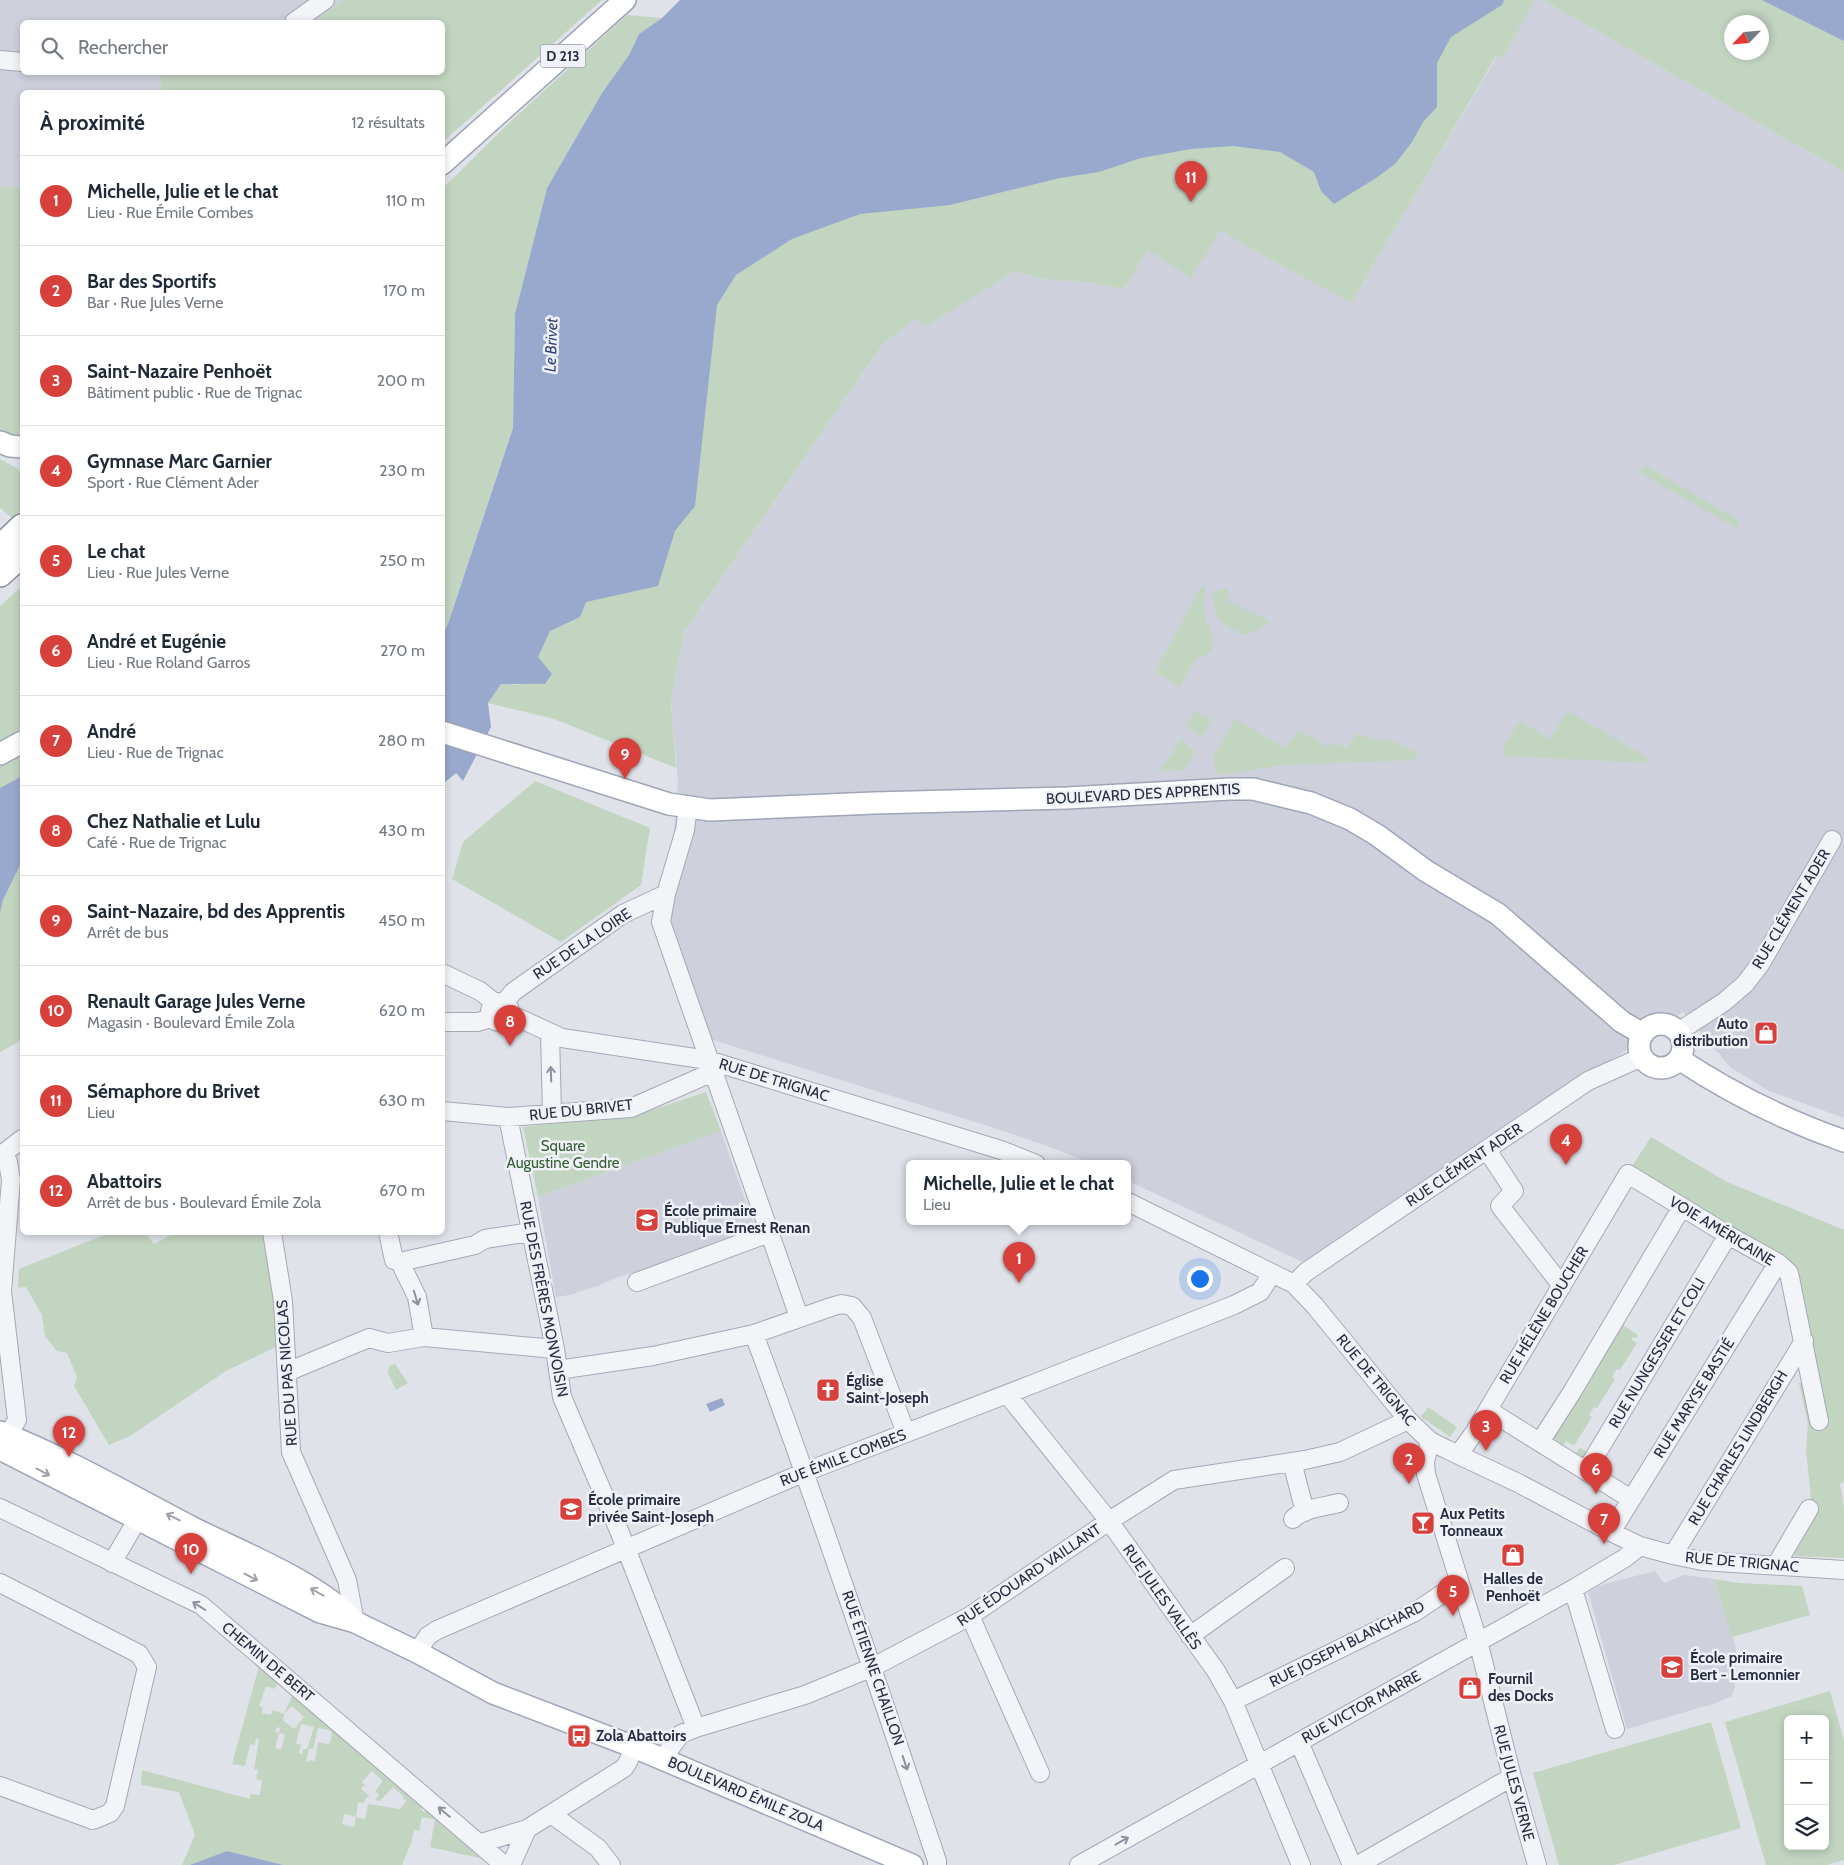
<!DOCTYPE html>
<html lang="fr">
<meta charset="utf-8">
<style>
:root{--surface:#fff;--page:#f6f6f7;--text:#1f2937;--muted:#747a83;--line:#e0e1e3;--accent:#d8403c}
body{margin:0;font-family:Cabin,sans-serif;background:var(--page);color:var(--text)}
.controls{position:absolute;right:15px;bottom:15px;display:grid;overflow:hidden;border-radius:8px;box-shadow:0 2px 8px #0003}
.controls button{width:45px;height:45px;display:grid;place-items:center;padding:0;border:0;border-bottom:1px solid var(--line);background:var(--surface);color:var(--text);font:25px sans-serif}
.compass{position:absolute;left:1724px;top:15px;width:45px;height:45px;border-radius:50%;background:var(--surface);box-shadow:0 2px 8px #0003;rotate:244deg}
.you{position:absolute;left:1199px;top:1278px;width:18px;height:18px;margin:-12px;border:4px solid #fff;border-radius:50%;background:#1a73e8;box-shadow:0 0 0 8px #1a73e833}
.badge{display:grid;place-items:center;width:32px;height:32px;border-radius:50%;background:var(--accent);color:#fff;font-size:16px;font-weight:700}
.pin{position:absolute;translate:-50% -41px;filter:drop-shadow(0 1px 2px #0008)}
.pin::after{content:'';position:absolute;top:26px;width:18px;height:15px;background:inherit;clip-path:polygon(0 0,100% 0,50% 100%)}
.popup{position:absolute;left:906px;top:1160px;width:225px;height:65px;box-sizing:border-box;display:grid;place-content:center;border-radius:8px;background:var(--surface);filter:drop-shadow(0 1px 4px #0005);font-size:16px;white-space:nowrap;color:var(--muted)}
.popup b{font-size:19px;color:var(--text)}
.popup::after{content:'';position:absolute;left:50%;top:100%;margin-left:-10px;border:10px solid transparent;border-top-color:var(--surface)}
.list{margin:0;padding:0;list-style:none}
h2{display:flex;justify-content:space-between;align-items:center;height:65px;margin:0;padding:0 20px;font-size:21px}
h2 small{font-size:16px;font-weight:400;color:var(--muted)}
.list li{display:grid;grid-template-columns:32px 1fr auto;gap:15px;align-items:center;box-sizing:border-box;height:90px;padding:0 20px;border-top:1px solid var(--line)}
.list b{display:block;font-size:19px;white-space:nowrap}
.list p{margin:0;font-size:16px;white-space:nowrap;color:var(--muted)}
.list em{font-size:16px;font-style:normal;color:var(--muted)}
.icon{flex:none;width:28px;height:28px;fill:none;stroke:currentColor;stroke-width:2;stroke-linecap:round;stroke-linejoin:round}
.map{position:relative;flex:none;width:1844px;height:1865px;overflow:hidden}
.search{position:absolute;background:var(--surface);box-shadow:0 2px 8px #0003;left:20px;top:20px;width:425px;height:55px;display:flex;align-items:center;gap:12px;box-sizing:border-box;padding:0 18px;border-radius:8px;color:var(--muted);font-size:19px}
.panel{position:absolute;background:var(--surface);box-shadow:0 2px 8px #0003;left:20px;top:90px;width:425px;height:1145px;border-radius:8px}
.map>svg:first-child{display:block}
</style>
<div class="map">
<svg width="1844" height="1865" viewBox="0 0 1844 1865">
<rect width="100%" height="100%" fill="#e0e2ea"/>
<path fill="#ced1dc" d="M0 0H342L315 22H22V72L161 73 160 92H22V188L0 186Z
M1535 0H1543L1844 172V1118L1769 1091 1731 1068 1683 1012 1309 1265 1128 1181V1164H1093L1050 1147 997 1129 710 1039 667 914 678 783 671 701 684 632 882 345 916 317 925 326 1015 271 1042 279 1094 283 1124 289 1148 250 1220 229 1285 268 1352 303 1371 268 1415 195 1497 56 1502 58Z
M721 1131 756 1231 640 1271 618 1277 597 1286 570 1295 556 1297 538 1197Z
M1655 1571 1664 1583 1684 1575 1714 1579 1736 1648 1735 1686 1732 1696 1716 1703 1627 1729 1588 1592 1601 1585Z"/>
<path fill="#c2d5c1" fill-rule="evenodd" d="M342 0H602L443 142 442 92H160L161 73 442 72V22H315Z
M785 0H1535L1502 59 1496 56 1415 195 1371 268 1352 303 1285 268 1220 230 1191 278 1148 250 1124 289 1094 283 1042 279 1015 271 925 327 916 318 882 345 684 632 671 701 676 768 554 719 488 703 501 684 519 685Z
M1543 0H1844V172ZM1732 22H1762V52H1732Z
M627 15 662 18 639 34 629 55 602 93 547 188 515 314 513 428 448 624 443 634V188L511 121Z
M0 186 22 188V437H9L0 432Z
M0 459 22 471V511L13 519 0 508Z
M1645 465 1740 521 1736 528 1639 472Z
M1205 584 1204 615 1211 631 1213 648 1207 655 1196 658 1180 687 1155 672 1199 590Z
M22 586V733L0 745V606Z
M1227 588 1228 601 1271 622 1259 630 1243 635 1227 626 1217 616 1212 592Z
M1197 708 1200 715 1209 719 1214 716 1201 737 1185 726Z
M1568 711 1648 758 1646 763 1503 756 1505 744 1520 721 1549 739Z
M1235 719 1286 748 1299 730 1328 747 1332 742 1347 748 1358 733 1376 740 1393 741 1418 753 1413 760 1285 765 1217 775 1213 757Z
M1181 739 1195 752 1184 770 1160 771Z
M22 752V776L0 788V764Z
M535 781 650 828 641 885 561 942 452 879 463 842Z
M22 861V1040L0 1052V912L3 900Z
M706 1092 721 1131 538 1197 523 1127 643 1113Z
M1651 1137 1725 1181 1844 1230V1480L1843 1483H1840L1844 1508V1558L1795 1556 1792 1550 1813 1517 1806 1450 1808 1424 1799 1383 1806 1382 1792 1272 1630 1169Z
M109 1233H146L154 1244 174 1233H221L225 1235 227 1233H265L277 1306 278 1346 226 1371 130 1436 109 1445 74 1386 77 1377 67 1353 57 1351 45 1336 42 1315 26 1287 18 1288 19 1269Z
M1620 1323 1638 1335 1636 1338 1633 1337 1631 1339 1637 1343 1620 1370 1617 1369 1612 1377 1615 1379 1597 1408 1594 1407 1589 1415 1592 1417 1574 1446 1566 1441 1563 1445 1576 1453 1580 1448 1589 1453 1583 1462 1549 1440Z
M395 1364 408 1383 396 1390 388 1373 389 1366Z
M1428 1407 1457 1427 1450 1437 1421 1417Z
M1714 1579 1740 1583 1802 1586 1810 1615 1732 1637Z
M259 1666 278 1681 275 1689 266 1686 259 1706 263 1708 262 1713 271 1715 273 1710 284 1714 293 1694 423 1806 421 1809 424 1812 426 1811 434 1816 480 1854 479 1858 430 1847 435 1820 422 1817 419 1831 414 1830 411 1843 402 1865H182L195 1835 179 1792 141 1785 142 1770 250 1799V1794L260 1795 262 1781 256 1779 258 1770 254 1769 259 1739 256 1738 255 1745 250 1744 245 1766 232 1764ZM292 1706 304 1717 294 1729 283 1720 284 1714ZM301 1724 314 1727 307 1749H303L302 1754 299 1753 301 1745 296 1743ZM277 1727 280 1728 279 1733 285 1734 281 1750 275 1748 279 1733 275 1732ZM318 1728 331 1731 332 1734 330 1743 327 1744 318 1742 315 1761 310 1760V1762L306 1761 309 1749H313ZM372 1771 383 1781 375 1791 379 1795 375 1800 380 1801 393 1787 404 1797 403 1799 406 1801 400 1809 368 1804 365 1819 356 1817 358 1802 364 1803 366 1798 370 1796 361 1789 365 1785 362 1782ZM344 1814 356 1817 354 1827 342 1824Z
M1830 1691 1844 1740V1860L1827 1865H1766L1725 1722ZM1788 1719H1825V1846H1788Z
M1711 1722 1741 1828 1614 1865H1559L1533 1773Z"/>
<path fill="#99a9cd" d="M680 0H1504L1502 5 1451 37 1437 63V107L1423 122 1412 142 1395 164 1376 178 1334 204 1321 191 1314 172 1280 152 1233 146 1191 149 1141 158 1099 172 1060 178 950 205 860 214 792 239 736 275 717 305 695 506 675 531 658 586 586 602 580 617 550 631 538 657 552 674 545 684C530 683 516 685 501 684L488 703 491 727 463 781 456 773 443 784V634L448 624 513 428 515 314 547 188 602 93 629 55 639 34 662 18Z
M1762 0H1844V41Z
M22 776V861L3 900 0 913V788Z
M722 1398 725 1405 710 1412 706 1404Z
M227 1851 283 1865H190Z"/>
<g fill="none" stroke-linecap="round" stroke-linejoin="round">
<g stroke="#a5a8b5" stroke-width="20">
<path id="minor" d="M294 22 325 0
M0 60 22 62
M688 806 685 830 666 894 661 922 799 1317
M442 973 480 991 495 1003
M490 1012a10 10 0 1 1 20 0a10 10 0 1 1-20 0Z
M504 1003 513 992 623 914 666 894
M510 1014 562 1038 708 1060 1001 1150 1036 1164
M442 1022H478L491 1018
M1678 1032 1724 1002 1745 984 1761 963 1832 840
M550 1034 552 1113
M442 1111 508 1117 631 1108 713 1072
M508 1117 555 1349 562 1397 620 1533 696 1728
M1487 1150 1514 1191 1500 1206 1562 1286
M0 1156 22 1139
M1128 1202 1294 1284 1315 1306 1408 1420 1430 1441 1446 1449 1518 1483 1611 1532 1640 1546 1673 1555 1702 1561 1844 1570
M272 1232 283 1301 291 1452 347 1580 355 1622
M388 1232 394 1260 400 1262 417 1297 424 1337
M400 1262 475 1245 485 1239 531 1232
M637 1282 769 1233
M1294 1284 1306 1272 1588 1081 1642 1057
M558 1370 653 1356 754 1334
M287 1372 369 1338 388 1343 424 1337 555 1349
M1009 1394 1011 1399 1109 1521 1216 1671 1233 1701 1301 1865
M1488 1410 1631 1499
M906 1433 862 1318 852 1306 841 1304 831 1307 754 1334C819 1509 878 1685 937 1861V1865
M1430 1441 1425 1462 1426 1474 1478 1641 1512 1777 1537 1865
M1540 1442 1572 1392 1682 1207
M1 1447 17 1420 2 1291 11 1180 8 1162 2 1154
M1458 1455 1474 1433 1628 1174 1728 1235 1778 1263 1789 1273 1819 1421
M1292 1462 1305 1512
M1586 1471 1728 1235
M0 1508 201 1605 504 1865
M1293 1519C1303 1508 1324 1507 1339 1503
M1611 1532 1778 1263
M1673 1555 1804 1341
M112 1563 137 1520
M1776 1565 1809 1509
M0 1583 139 1654 147 1667 115 1806 110 1813 93 1820 0 1786
M1573 1589 1615 1729
M970 1616 1040 1773
M1190 1636 1285 1568
M417 1652 428 1636 437 1630 805 1472 1033 1384 1234 1305 1260 1292 1272 1274
M1233 1701 1415 1612 1448 1590 1460 1585
M1299 1742 1352 1865
M662 1759 681 1734 696 1728 805 1695 873 1667 970 1616 1109 1521 1174 1480 1305 1460 1340 1452 1408 1420
M551 1814 598 1848 611 1865
M481 1843 527 1829 624 1768 628 1762 634 1747
M511 1865 527 1829
M1079 1865 1573 1589 1625 1558 1640 1546
M1358 1865 1512 1777"/>
</g>
<g stroke="#9fa4b7" stroke-width="24">
<path id="major" d="M442 164 625 0
M0 442 10 446 22 447
M442 732 669 804 710 810 874 803 1067 798 1230 789H1253L1311 803 1350 819 1377 835 1426 871 1498 914 1622 1022 1643 1034
M0 754 22 742
M1639 1046a22 22 0 1 1 44 0a22 22 0 1 1-44 0Z
M1679 1059C1729 1092 1787 1121 1844 1141
M0 1432C66 1458 128 1494 191 1527 241 1552 311 1579 350 1617
M0 1449 320 1612 355 1622 417 1652 493 1693 634 1747 912 1865"/>
</g>
<g stroke="#868ca2" stroke-width="28">
<path id="highway" d="M0 548 22 527
M0 574 22 554"/>
</g>
<use href="#minor" stroke="#f3f4f8" stroke-width="18"/>
<use href="#major" stroke="#fff" stroke-width="21"/>
<use href="#highway" stroke="#fff" stroke-width="25"/>
</g>
<defs><path id="oneway-shaft" d="M-6 0H5M1.5-3L5.5 0L1.5 3" fill="none" stroke-width="1.6" stroke-linecap="round" stroke-linejoin="round" transform="scale(1.25)"/></defs>
<g stroke="#8d909e">
<use href="#oneway-shaft" transform="translate(551 1074) rotate(-92)"/>
<use href="#oneway-shaft" transform="translate(416 1298) rotate(73)"/>
<use href="#oneway-shaft" transform="translate(199 1606) rotate(-148)"/>
<use href="#oneway-shaft" transform="translate(905 1763) rotate(72)"/>
<use href="#oneway-shaft" transform="translate(444 1812) rotate(-140)"/>
<use href="#oneway-shaft" transform="translate(1122 1841) rotate(-29)"/>
</g>
<g stroke="#9ea0aa">
<use href="#oneway-shaft" transform="translate(43 1472) rotate(28)"/>
<use href="#oneway-shaft" transform="translate(173 1517) rotate(-153)"/>
<use href="#oneway-shaft" transform="translate(251 1577) rotate(27)"/>
<use href="#oneway-shaft" transform="translate(317 1592) rotate(-150)"/>
</g>
<defs>
<g id="shop-square" transform="scale(1.25)"><rect x="-9" y="-9" width="18" height="18" rx="4" fill="#d8403c" stroke="#f0f2f7"/><path d="M-5-2.5h2.3a2.7 3.5 0 0 1 5.4 0H5L5.5 6h-11ZM-1.5-2.5h3a1.5 2.3 0 0 0-3 0Z" fill="#fff"/></g>
<g id="school-square" transform="scale(1.25)"><rect x="-9" y="-9" width="18" height="18" rx="4" fill="#d8403c" stroke="#f0f2f7"/><path d="M0-5L7-2L0 1L-7-2ZM-4 1L0 2.5L4 1V4Q0 6-4 4Z" fill="#fff"/></g>
<g id="church-square" transform="scale(1.25)"><rect x="-9" y="-9" width="18" height="18" rx="4" fill="#d8403c" stroke="#f0f2f7"/><path d="M-1.2-6h2.4v3.5h3.3v2.4h-3.3V6h-2.4V-.1h-3.3v-2.4h3.3Z" fill="#fff"/></g>
<g id="bar-square" transform="scale(1.25)"><rect x="-9" y="-9" width="18" height="18" rx="4" fill="#d8403c" stroke="#f0f2f7"/><path d="M-6-5H6L.8 .8V4.5H3.5V6h-7V4.5H-.8V.8Z" fill="#fff"/></g>
<g id="bus-square" transform="scale(1.25)"><rect x="-9" y="-9" width="18" height="18" rx="4" fill="#d8403c" stroke="#f0f2f7"/><path d="M-5-6H5V4H4V6H2V4H-2V6H-4V4H-5ZM-3.5-4V0h7V-4ZM-3.5 1.2v1.5H-2V1.2ZM2 1.2v1.5H3.5V1.2Z" fill="#fff"/></g>
</defs>
<g fill-rule="evenodd">
<use href="#shop-square" x="1766" y="1033"/>
<use href="#school-square" x="647" y="1220"/>
<use href="#church-square" x="828" y="1390"/>
<use href="#school-square" x="571" y="1509"/>
<use href="#bar-square" x="1423" y="1523"/>
<use href="#shop-square" x="1513" y="1555"/>
<use href="#school-square" x="1672" y="1667"/>
<use href="#shop-square" x="1470" y="1688"/>
<use href="#bus-square" x="579" y="1736"/>
</g>
<g text-anchor="middle" dominant-baseline="central" stroke-width="5" stroke-linejoin="round" paint-order="stroke">
<rect fill="#f0f2f7" stroke="#636879" stroke-width="1" x="540.5" y="44.5" width="45" height="23" rx="4"/>
<g font-size="14" font-weight="bold" fill="#272d43">
<text x="563" y="56">D 213</text>
</g>
<g font-size="15" fill="#272d43" stroke="#f0f2f7">
<text transform="translate(1143 794) rotate(-3)">BOULEVARD DES APPRENTIS</text>
<text transform="translate(1791 909) rotate(-59)">RUE CLÉMENT ADER</text>
<text transform="translate(582 944) rotate(-34)">RUE DE LA LOIRE</text>
<text transform="translate(774 1080) rotate(17)">RUE DE TRIGNAC</text>
<text transform="translate(581 1110) rotate(-6)">RUE DU BRIVET</text>
<text transform="translate(1464 1165) rotate(-34)">RUE CLÉMENT ADER</text>
<text transform="translate(1722 1231) rotate(31)">VOIE AMÉRICAINE</text>
<text transform="translate(544 1299) rotate(79)">RUE DES FRÈRES MONVOISIN</text>
<text transform="translate(1544 1315) rotate(-59)">RUE HÉLÈNE BOUCHER</text>
<text transform="translate(1657 1353) rotate(-59)">RUE NUNGESSER ET COLI</text>
<text transform="translate(287 1373) rotate(-94)">RUE DU PAS NICOLAS</text>
<text transform="translate(1376 1380) rotate(50)">RUE DE TRIGNAC</text>
<text transform="translate(1694 1398) rotate(-58)">RUE MARYSE BASTIÉ</text>
<text transform="translate(1738 1448) rotate(-59)">RUE CHARLES LINDBERGH</text>
<text transform="translate(843 1458) rotate(-21)">RUE ÉMILE COMBES</text>
<text transform="translate(1742 1562) rotate(5)">RUE DE TRIGNAC</text>
<text transform="translate(1029 1575) rotate(-34)">RUE ÉDOUARD VAILLANT</text>
<text transform="translate(1162 1597) rotate(55)">RUE JULES VALLÈS</text>
<text transform="translate(1347 1644) rotate(-27)">RUE JOSEPH BLANCHARD</text>
<text transform="translate(268 1662) rotate(40)">CHEMIN DE BERT</text>
<text transform="translate(873 1668) rotate(71)">RUE ÉTIENNE CHAILLON</text>
<text transform="translate(1361 1707) rotate(-29)">RUE VICTOR MARRE</text>
<text transform="translate(1514 1783) rotate(75)">RUE JULES VERNE</text>
<text transform="translate(746 1794) rotate(23)">BOULEVARD ÉMILE ZOLA</text>
</g>
<g font-size="15" font-weight="bold" fill="#272d43" stroke="#f0f2f7" text-anchor="start">
<text x="1748" y="1024" text-anchor="end">Auto<tspan x="1748" dy="17">distribution</tspan></text>
<text x="664" y="1211">École primaire<tspan x="664" dy="17">Publique Ernest Renan</tspan></text>
<text x="846" y="1381">Église<tspan x="846" dy="17">Saint-Joseph</tspan></text>
<text x="588" y="1500">École primaire<tspan x="588" dy="17">privée Saint-Joseph</tspan></text>
<text x="1440" y="1514">Aux Petits<tspan x="1440" dy="17">Tonneaux</tspan></text>
<text x="1513" y="1579" text-anchor="middle">Halles de<tspan x="1513" dy="17">Penhoët</tspan></text>
<text x="1690" y="1658">École primaire<tspan x="1690" dy="17">Bert - Lemonnier</tspan></text>
<text x="1488" y="1679">Fournil<tspan x="1488" dy="17">des Docks</tspan></text>
<text x="596" y="1736">Zola Abattoirs</text>
</g>
<g font-size="15" fill="#346034" stroke="#f0f2f7">
<text x="563" y="1146">Square<tspan x="563" dy="17">Augustine Gendre</tspan></text>
</g>
<g font-size="16" font-style="italic" fill="#2e437a" stroke="#f0f2f7">
<text transform="translate(551 345) rotate(-88)">Le Brivet</text>
</g>
</g>
</svg>
<div class="controls">
<button>+</button>
<button>−</button>
<button><svg class="icon" aria-label="layers" viewBox="0 0 24 24"><path d="M12 4l9 5-9 5-9-5zM3 14l9 5 9-5"/></svg></button>
</div>
<svg class="compass" viewBox="-18 -18 36 36"><path d="M0-13l5 13h-10z" fill="#e53935"/><path d="M0 13l5-13h-10z" fill="#747a83"/></svg>
<div class="you"></div>
<div class="pin badge" style="left:1019px;top:1283px">1</div>
<div class="popup"><b>Michelle, Julie et le chat</b>Lieu</div>
<div class="pin badge" style="left:1409px;top:1484px">2</div>
<div class="pin badge" style="left:1486px;top:1451px">3</div>
<div class="pin badge" style="left:1566px;top:1165px">4</div>
<div class="pin badge" style="left:1453px;top:1616px">5</div>
<div class="pin badge" style="left:1596px;top:1494px">6</div>
<div class="pin badge" style="left:1604px;top:1544px">7</div>
<div class="pin badge" style="left:510px;top:1046px">8</div>
<div class="pin badge" style="left:625px;top:779px">9</div>
<div class="pin badge" style="left:191px;top:1574px">10</div>
<div class="pin badge" style="left:1191px;top:202px">11</div>
<div class="pin badge" style="left:69px;top:1457px">12</div>
<div class="search"><svg class="icon" aria-label="search" viewBox="0 0 24 24"><circle cx="10" cy="10" r="6"/><path d="M15 15l6 6"/></svg>Rechercher</div>
<section class="panel">
<h2>À proximité<small>12 résultats</small></h2>
<ul class="list">
<li><span class="badge">1</span><div><b>Michelle, Julie et le chat</b><p>Lieu · Rue Émile Combes</p></div><em>110 m</em></li>
<li><span class="badge">2</span><div><b>Bar des Sportifs</b><p>Bar · Rue Jules Verne</p></div><em>170 m</em></li>
<li><span class="badge">3</span><div><b>Saint-Nazaire Penhoët</b><p>Bâtiment public · Rue de Trignac</p></div><em>200 m</em></li>
<li><span class="badge">4</span><div><b>Gymnase Marc Garnier</b><p>Sport · Rue Clément Ader</p></div><em>230 m</em></li>
<li><span class="badge">5</span><div><b>Le chat</b><p>Lieu · Rue Jules Verne</p></div><em>250 m</em></li>
<li><span class="badge">6</span><div><b>André et Eugénie</b><p>Lieu · Rue Roland Garros</p></div><em>270 m</em></li>
<li><span class="badge">7</span><div><b>André</b><p>Lieu · Rue de Trignac</p></div><em>280 m</em></li>
<li><span class="badge">8</span><div><b>Chez Nathalie et Lulu</b><p>Café · Rue de Trignac</p></div><em>430 m</em></li>
<li><span class="badge">9</span><div><b>Saint-Nazaire, bd des Apprentis</b><p>Arrêt de bus</p></div><em>450 m</em></li>
<li><span class="badge">10</span><div><b>Renault Garage Jules Verne</b><p>Magasin · Boulevard Émile Zola</p></div><em>620 m</em></li>
<li><span class="badge">11</span><div><b>Sémaphore du Brivet</b><p>Lieu</p></div><em>630 m</em></li>
<li><span class="badge">12</span><div><b>Abattoirs</b><p>Arrêt de bus · Boulevard Émile Zola</p></div><em>670 m</em></li>
</ul>
</section>
</div>
